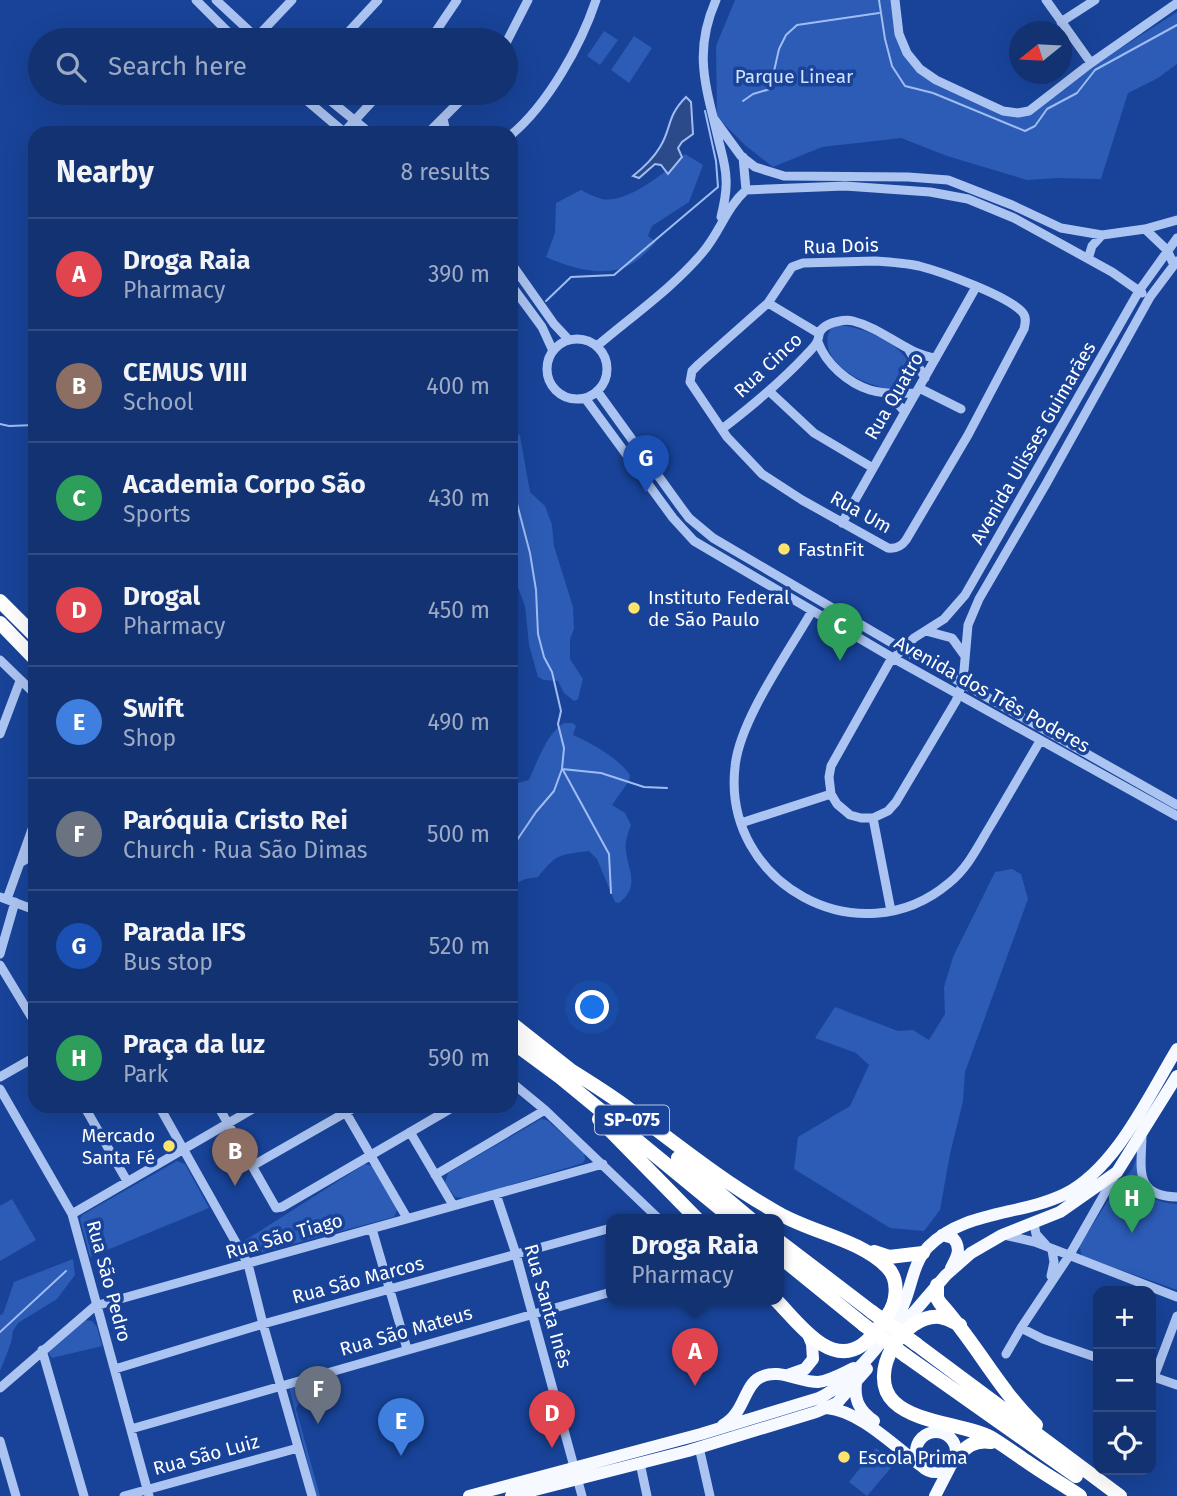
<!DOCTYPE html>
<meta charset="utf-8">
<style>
:root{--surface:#123272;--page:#1b3a77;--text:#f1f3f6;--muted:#9caac4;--line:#314d84;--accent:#8abfa5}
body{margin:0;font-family:"Fira Sans",sans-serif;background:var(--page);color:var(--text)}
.controls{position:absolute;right:21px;bottom:21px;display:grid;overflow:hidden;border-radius:14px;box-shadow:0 7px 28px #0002}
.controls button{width:63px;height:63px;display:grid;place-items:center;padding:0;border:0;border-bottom:2px solid var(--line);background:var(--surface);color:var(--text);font:35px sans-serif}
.compass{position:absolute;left:1009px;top:21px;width:63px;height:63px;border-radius:50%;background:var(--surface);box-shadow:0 7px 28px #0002;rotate:252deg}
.you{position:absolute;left:593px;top:1008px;width:24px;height:24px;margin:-18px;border:5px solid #fff;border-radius:50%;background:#1a73e8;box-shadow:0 0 0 10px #1a73e833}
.badge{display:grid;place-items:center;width:46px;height:46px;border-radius:50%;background:var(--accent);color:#fff;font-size:23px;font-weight:700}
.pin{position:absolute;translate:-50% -58px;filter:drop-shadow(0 2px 4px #0008)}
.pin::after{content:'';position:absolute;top:37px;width:24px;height:21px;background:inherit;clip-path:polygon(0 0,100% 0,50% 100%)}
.popup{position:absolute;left:606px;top:1214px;width:178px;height:91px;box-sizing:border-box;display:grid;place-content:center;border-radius:14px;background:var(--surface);filter:drop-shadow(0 2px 5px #0005);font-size:23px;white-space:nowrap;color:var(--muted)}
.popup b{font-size:26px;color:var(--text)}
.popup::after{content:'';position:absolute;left:50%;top:100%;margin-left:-14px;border:14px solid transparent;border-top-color:var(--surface)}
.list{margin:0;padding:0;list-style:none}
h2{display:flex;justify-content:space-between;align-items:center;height:91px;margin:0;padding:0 28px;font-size:30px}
h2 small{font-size:23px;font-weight:400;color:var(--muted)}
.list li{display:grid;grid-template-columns:46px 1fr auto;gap:21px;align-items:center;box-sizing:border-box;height:112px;padding:0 28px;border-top:2px solid var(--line)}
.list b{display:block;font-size:26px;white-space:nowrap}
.list p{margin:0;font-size:23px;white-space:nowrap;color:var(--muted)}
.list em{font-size:23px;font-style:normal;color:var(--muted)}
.icon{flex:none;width:38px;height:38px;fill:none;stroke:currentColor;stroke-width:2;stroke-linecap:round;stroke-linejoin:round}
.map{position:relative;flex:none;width:1177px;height:1496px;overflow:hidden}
.search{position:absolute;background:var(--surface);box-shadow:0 7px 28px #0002;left:28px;top:28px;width:490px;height:77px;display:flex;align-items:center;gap:18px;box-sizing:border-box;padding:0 24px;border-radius:38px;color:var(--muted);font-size:26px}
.panel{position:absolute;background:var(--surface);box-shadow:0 7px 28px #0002;left:28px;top:126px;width:490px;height:987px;border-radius:21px}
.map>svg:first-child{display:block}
</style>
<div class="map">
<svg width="1177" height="1496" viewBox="0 0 1177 1496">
<rect width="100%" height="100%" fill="#184398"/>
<path fill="#2c5cb6" d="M735 0H893L896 34 918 69 1017 115 1177 12V64L1158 78 1128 93 1101 179 1058 178 1027 180 947 156 901 138 822 147 773 167 746 146 717 117 716 46Z
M604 31 618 40 600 65 587 56Z
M634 36 652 48 629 83 611 70Z
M685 154 703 165 689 202 652 226 648 236 656 242C650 248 643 256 636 261 609 280 573 269 546 257L555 233 556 203 581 190C587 193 595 197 602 199 627 204 668 171 685 154Z
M840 325C870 329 909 346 915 378L908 389C879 395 811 365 831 328Z
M511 425 512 428 520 436 530 492 545 506 552 525 554 546 573 607 574 629 570 639V659L583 679 578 699 574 701 564 693 558 681 544 680 538 677 529 645 525 606 516 582 514 556 511 552Z
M564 723H573L576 726 573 735C593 744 617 757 630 775L629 781 612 805 625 813 631 825C629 830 627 836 626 841 623 865 644 883 619 903L615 902 597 859 589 851C559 855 557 853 538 877L525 879 511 886V788L517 783 529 780C537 762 547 733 564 723Z
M1012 869 1021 874 1028 899 965 1072 963 1101 950 1154 940 1210 924 1231 890 1228 794 1169 798 1137 850 1106 869 1065 856 1053 815 1038 835 1007 898 1031 913 1030 929 1040 945 1014 944 987 953 957 995 872Z
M541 1119 547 1120 584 1153 585 1159 583 1163 467 1198 455 1197 445 1183 448 1173Z
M1138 1154C1139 1183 1143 1203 1177 1204V1290L1082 1256 1079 1246 1120 1182 1132 1170Z
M177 1161 185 1164 209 1208 90 1257 80 1219 82 1215Z
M365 1164 372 1166 398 1208 394 1217 259 1253 252 1252 244 1241Z
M12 1199 36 1240 0 1261V1206Z
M73 1259 75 1275 57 1299 18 1323 13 1331 11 1343 0 1371V1315L3 1314 14 1282Z
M84 1320 92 1321 97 1327 102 1346 52 1358 47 1351Z
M333 1375 337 1391 298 1404 296 1409 320 1496H316L289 1387Z
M876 1448 895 1463 867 1496 849 1482Z"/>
<path fill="#2b4a8a" stroke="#9fbdf3" stroke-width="2" d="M686 97 691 102 693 134 682 142 678 148 682 157 668 174 661 165 655 164 639 178 633 176C643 168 653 159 660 147 672 128 666 117 686 97Z"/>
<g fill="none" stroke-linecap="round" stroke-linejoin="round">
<path stroke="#9fbdf3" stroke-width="2" d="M879 0 885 39 892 66 905 86 933 93 1025 131 1035 126 1047 109 1077 93 1095 70 1177 25
M743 101 753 94 770 89 779 49 786 35 797 25 879 13
M546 301 571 277 614 275 718 187 716 161 705 111
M511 322 515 323
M0 424 9 426 35 425
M511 481 530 553 536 590 538 634 544 657 552 672 561 711 558 724 564 748 562 769 554 791 536 812 511 849
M562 769 601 773 644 787 667 788
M563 770 609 854 611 893
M0 1332 66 1271"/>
<path stroke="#acc4f1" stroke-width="9" d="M196 0 236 40
M216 0 259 40
M716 0C692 54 707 89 719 142 722 154 726 167 726 179 727 192 724 205 721 217
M895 0 899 34 907 53 920 69 936 80 1003 111 1018 113 1029 111 1091 63 1177 3
M1046 0 1091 63
M1061 22 1095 0
M254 40 292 0
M341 40 378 0
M430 40 457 0
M506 43 528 0
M298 93 345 133
M321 93 370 133
M443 118 446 133
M714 119 741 156 755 167 784 176 908 177 948 180 1012 205 1061 228 1102 235 1145 229 1177 220
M344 132 380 93
M428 133 468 93
M511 135C548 104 581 45 596 0
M743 157 746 190
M1145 229 1167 250 1174 265
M1177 238 1139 291 965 595 944 619 914 638 889 663 831 766 829 777 831 794 837 804 850 815 861 818H873L888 811 896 802 956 701 963 682 968 625 979 599 1046 484 1150 297 1177 261
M1088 259 1092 246 1102 235
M875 261C890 262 905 263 919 266 942 272 1009 296 1023 313 1027 318 1025 324 1024 329L968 435 906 540C901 547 896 549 888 548L802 500 762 474 727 437 690 382 692 371 699 364 768 303 792 267 803 263Z
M511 263 554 324 569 340
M511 285 542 327 553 351
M768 303 818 333
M547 369a30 30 0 1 1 60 0a30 30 0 1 1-60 0Z
M818 342C826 364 848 383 870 390 885 395 901 393 916 393
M597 346C631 317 675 286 703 252 720 232 726 208 746 190L845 186 930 192 968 199 1014 218 1112 272 1142 293
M909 350 925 378
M919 388 961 409
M597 391 680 506 689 518 713 538 904 650 1177 805
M769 391 814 433 873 468
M889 394 905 412
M585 398 673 518 694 541 893 658 1177 816
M722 429C752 406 781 382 807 354 810 351 815 346 817 342 820 337 817 333 823 328 830 322 845 319 853 321 885 329 905 354 936 358
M842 523 976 287
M812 611C788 653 739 721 735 767 722 883 859 959 949 883 969 867 979 844 992 823 1008 796 1024 768 1040 741
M926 631 952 638 965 656
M0 660 35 694
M0 734 20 681
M873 818 891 911
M741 823 831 794
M20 863 35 854
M0 897 35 910
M7 899 35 821
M0 954 15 902
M0 965 35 1023
M0 1077 35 1057
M511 1082 545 1110 660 1220
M0 1089 72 1214 149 1496
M84 1106 127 1181
M159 1106 248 1264 263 1324 312 1496
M218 1106 276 1208 282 1207 455 1106
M342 1106 407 1218
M410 1132 453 1205
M1142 1133C1142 1167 1132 1196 1177 1197
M252 1166 357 1106
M435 1175 545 1110
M496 1194 516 1254 582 1496
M72 1214 258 1106
M641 1220 656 1216
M1034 1224 1036 1234 1046 1245
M372 1229 407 1349
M1004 1235 1035 1242 1177 1297
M1051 1276 1054 1262 1052 1250
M1021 1328 1043 1339 1098 1358
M42 1350 84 1496
M1006 1354 1021 1328 1069 1256 1114 1177
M115 1369 263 1324 611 1228
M1151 1376 1177 1385
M1154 1377 1177 1316
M0 1388 95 1306 603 1164
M131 1429 611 1292
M0 1441 16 1496
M699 1447 710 1496
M640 1463 647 1496
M124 1496 298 1448"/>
<path stroke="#f6f9ff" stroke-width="12" d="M942 1235 953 1238C962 1248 957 1257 951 1268
M896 1333 946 1275 971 1253 1002 1235 1060 1212 1117 1172 1177 1076
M788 1375 805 1369 813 1359 812 1344 807 1332
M856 1383C854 1401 860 1411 874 1421
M827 1408C860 1411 894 1446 920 1465
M723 1425C744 1414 744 1386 759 1378 778 1367 798 1382 818 1382 830 1381 843 1373 854 1368
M916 1452a20 20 0 1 1 40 0a20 20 0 1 1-40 0Z
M469 1496 701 1434 819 1398C851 1383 893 1334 905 1301 912 1283 914 1262 928 1247 965 1210 1020 1216 1065 1194 1116 1168 1148 1097 1177 1049
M511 1496 688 1451 816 1412 837 1403 867 1369
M935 1496 950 1467"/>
<path stroke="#fff" stroke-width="14" d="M0 601 35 636
M0 623 35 659
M511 1023 573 1072
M511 1041 560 1077 734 1220
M567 1068C588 1081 609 1094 629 1109 678 1145 724 1183 778 1213 812 1233 859 1239 887 1267 900 1280 897 1303 887 1316 880 1325 872 1338 862 1345 829 1368 797 1321 776 1300
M599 1119 698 1220
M678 1158 752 1220
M779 1241 872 1312
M874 1252 889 1257 923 1253
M779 1256 864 1325
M937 1285V1298L940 1303C975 1341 998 1389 1036 1425
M960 1325C954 1322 947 1318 940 1317 904 1313 865 1374 894 1402 916 1423 962 1424 990 1437 1002 1444 1014 1453 1026 1461 1043 1473 1062 1484 1080 1496
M916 1344 1120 1496
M906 1356 1076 1476
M955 1460C965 1447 974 1439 991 1442"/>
<path stroke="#fff" stroke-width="14" d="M872 1312 916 1344
M864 1325 906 1356"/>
</g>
<g fill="#ffe46c" stroke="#184398" stroke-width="2.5">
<circle cx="784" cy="549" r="7"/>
<circle cx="634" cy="608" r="7"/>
<circle cx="169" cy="1146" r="7"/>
<circle cx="844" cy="1457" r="7"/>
</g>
<g text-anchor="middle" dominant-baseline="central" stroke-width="7" stroke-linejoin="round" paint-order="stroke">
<rect fill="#184398" stroke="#bac7e0" stroke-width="2" x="595" y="1105.5" width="74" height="29" rx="5"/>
<g font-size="18" font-weight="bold" fill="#fff">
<text x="632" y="1120">SP-075</text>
</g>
<g font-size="19" fill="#d3e1fc" stroke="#184398">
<text x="794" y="76">Parque Linear</text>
</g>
<g font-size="19" fill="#fff" stroke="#184398">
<text transform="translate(841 246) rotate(-2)">Rua Dois</text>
<text transform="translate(768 365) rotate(-43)">Rua Cinco</text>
<text transform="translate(894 396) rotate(-60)">Rua Quatro</text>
<text transform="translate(1033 443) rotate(-60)">Avenida Ulisses Guimarães</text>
<text transform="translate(861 512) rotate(29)">Rua Um</text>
<text transform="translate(992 694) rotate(29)">Avenida dos Três Poderes</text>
<text transform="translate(284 1236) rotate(-16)">Rua São Tiago</text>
<text transform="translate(358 1280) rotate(-15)">Rua São Marcos</text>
<text transform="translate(109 1281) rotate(75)">Rua São Pedro</text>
<text transform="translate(548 1306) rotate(74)">Rua Santa Inês</text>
<text transform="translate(406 1331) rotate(-16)">Rua São Mateus</text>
<text transform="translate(206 1455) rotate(-15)">Rua São Luiz</text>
</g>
<g font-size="19" fill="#fff" stroke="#184398" text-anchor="start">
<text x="798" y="549">FastnFit</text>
<text x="648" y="597">Instituto Federal<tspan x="648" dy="22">de São Paulo</tspan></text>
<text x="155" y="1135" text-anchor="end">Mercado<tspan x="155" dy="22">Santa Fé</tspan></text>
<text x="858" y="1457">Escola Prima</text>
</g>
</g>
</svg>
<div class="controls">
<button>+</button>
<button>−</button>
<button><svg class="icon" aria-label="locate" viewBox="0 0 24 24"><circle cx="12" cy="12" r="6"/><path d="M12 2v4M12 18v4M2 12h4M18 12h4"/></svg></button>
</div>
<svg class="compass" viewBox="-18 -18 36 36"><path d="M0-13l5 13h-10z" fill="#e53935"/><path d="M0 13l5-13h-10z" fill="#9caac4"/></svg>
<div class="you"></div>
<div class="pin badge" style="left:695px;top:1386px;background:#e0444e">A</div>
<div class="popup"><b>Droga Raia</b>Pharmacy</div>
<div class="pin badge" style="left:235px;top:1186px;background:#8d6e63">B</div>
<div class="pin badge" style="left:840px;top:661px;background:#2e9e5b">C</div>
<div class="pin badge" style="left:552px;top:1448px;background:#e0444e">D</div>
<div class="pin badge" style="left:401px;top:1456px;background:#3f7fe0">E</div>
<div class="pin badge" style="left:318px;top:1424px;background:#6b7280">F</div>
<div class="pin badge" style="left:646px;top:493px;background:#1a4fb4">G</div>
<div class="pin badge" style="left:1132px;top:1233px;background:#2e9e5b">H</div>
<div class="search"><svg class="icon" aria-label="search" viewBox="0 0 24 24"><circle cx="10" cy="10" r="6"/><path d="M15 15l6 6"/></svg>Search here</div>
<section class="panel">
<h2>Nearby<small>8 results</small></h2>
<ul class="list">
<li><span class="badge" style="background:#e0444e">A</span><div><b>Droga Raia</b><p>Pharmacy</p></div><em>390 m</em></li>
<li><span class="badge" style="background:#8d6e63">B</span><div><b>CEMUS VIII</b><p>School</p></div><em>400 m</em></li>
<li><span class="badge" style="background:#2e9e5b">C</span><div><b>Academia Corpo São</b><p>Sports</p></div><em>430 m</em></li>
<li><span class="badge" style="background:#e0444e">D</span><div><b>Drogal</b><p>Pharmacy</p></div><em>450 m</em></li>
<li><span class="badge" style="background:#3f7fe0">E</span><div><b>Swift</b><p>Shop</p></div><em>490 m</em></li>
<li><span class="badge" style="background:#6b7280">F</span><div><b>Paróquia Cristo Rei</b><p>Church · Rua São Dimas</p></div><em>500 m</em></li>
<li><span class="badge" style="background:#1a4fb4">G</span><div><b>Parada IFS</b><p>Bus stop</p></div><em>520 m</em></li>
<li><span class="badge" style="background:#2e9e5b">H</span><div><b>Praça da luz</b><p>Park</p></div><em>590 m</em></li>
</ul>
</section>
</div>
